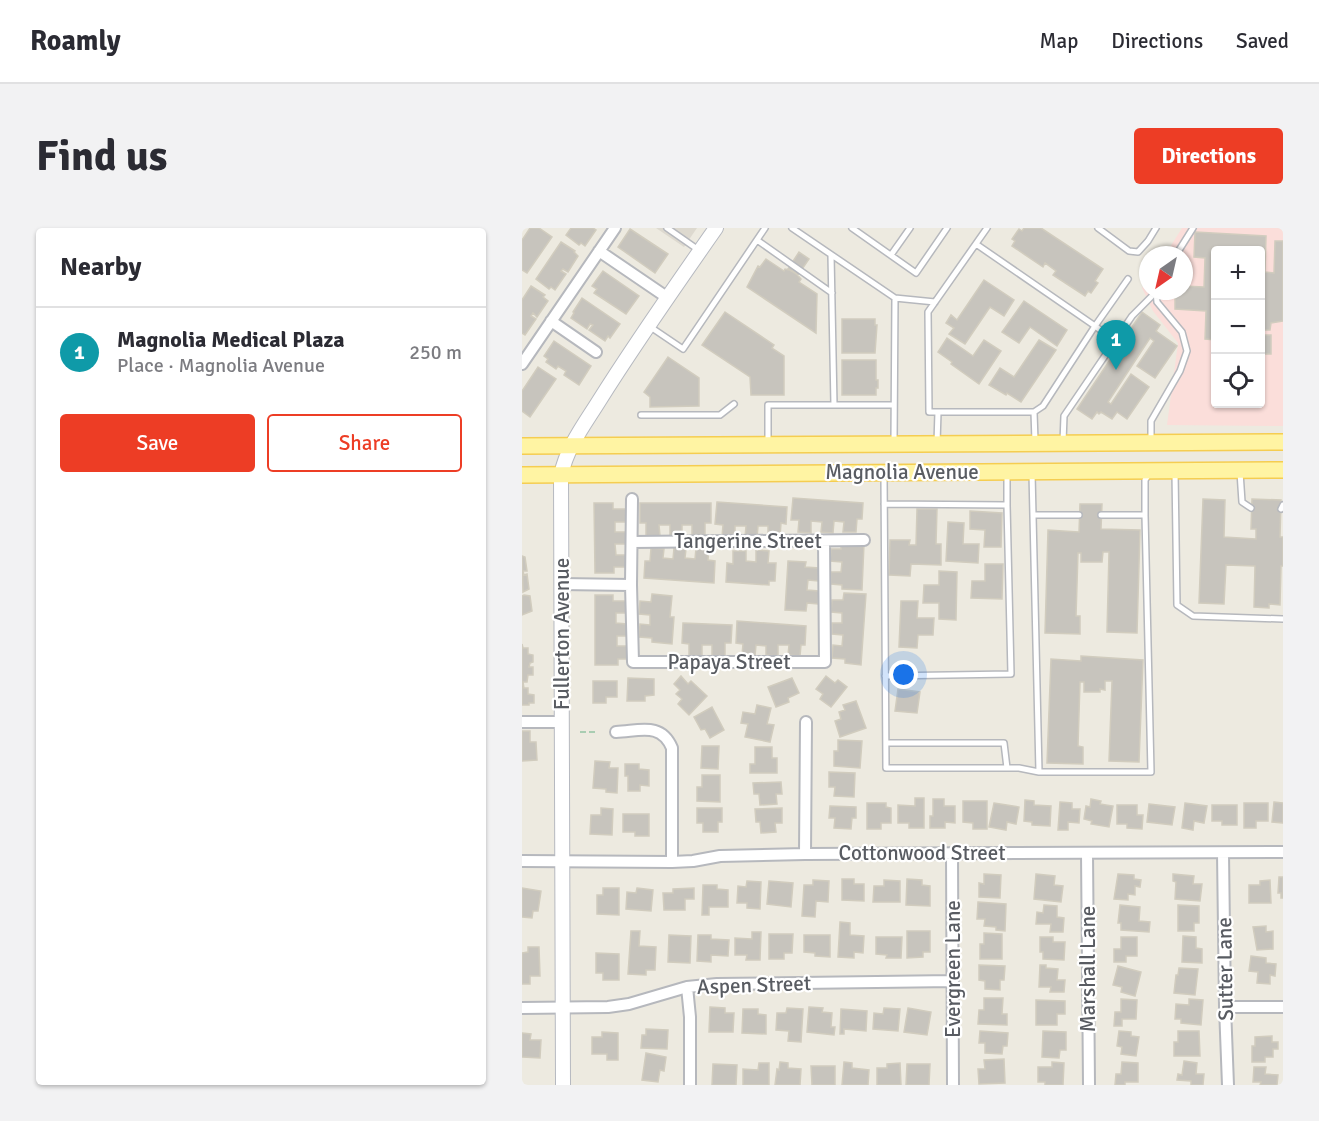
<!DOCTYPE html>
<meta charset="utf-8">
<style>
:root{--surface:#fff;--page:#f2f2f3;--text:#2b2b33;--muted:#7c7c81;--line:#e1e1e2;--accent:#ed3d25}
body{margin:0;font-family:Signika,sans-serif;background:var(--page);color:var(--text)}
.controls{position:absolute;right:18px;top:18px;display:grid;overflow:hidden;border-radius:6px;box-shadow:0 2px 4px #0004}
.controls button{width:54px;height:54px;display:grid;place-items:center;padding:0;border:0;border-bottom:2px solid var(--line);background:var(--surface);color:var(--text);font:30px sans-serif}
.compass{position:absolute;left:617px;top:18px;width:54px;height:54px;border-radius:50%;background:var(--surface);box-shadow:0 2px 4px #0004;rotate:214deg}
.you{position:absolute;left:382px;top:447px;width:21px;height:21px;margin:-15px;border:4px solid #fff;border-radius:50%;background:#1a73e8;box-shadow:0 0 0 9px #1a73e833}
.badge{display:grid;place-items:center;width:39px;height:39px;border-radius:50%;background:var(--accent);color:#fff;font-size:20px;font-weight:700}
.pin{position:absolute;translate:-50% -50px;filter:drop-shadow(0 2px 3px #0008)}
.pin::after{content:'';position:absolute;top:32px;width:21px;height:18px;background:inherit;clip-path:polygon(0 0,100% 0,50% 100%)}
.list{margin:0;padding:0;list-style:none}
h2{display:flex;justify-content:space-between;align-items:center;height:78px;margin:0;padding:0 24px;font-size:26px}
h2 small{font-size:20px;font-weight:400;color:var(--muted)}
.list li{display:grid;grid-template-columns:39px 1fr auto;gap:18px;align-items:center;box-sizing:border-box;height:90px;padding:0 24px;border-top:2px solid var(--line)}
.list b{display:block;font-size:22px;white-space:nowrap}
.list p{margin:0;font-size:20px;white-space:nowrap;color:var(--muted)}
.list em{font-size:20px;font-style:normal;color:var(--muted)}
.actions{display:flex;gap:12px;padding:18px 24px}
.actions a{flex:1;padding:14px 0;border:2px solid var(--accent);border-radius:6px;text-align:center;font-size:21px;color:var(--accent)}
.actions .main{background:var(--accent);color:#fff}
.icon{flex:none;width:33px;height:33px;fill:none;stroke:currentColor;stroke-width:2;stroke-linecap:round;stroke-linejoin:round}
.map{position:relative;flex:none;width:761px;height:857px;overflow:hidden;border-radius:6px}
header{display:flex;align-items:center;gap:36px;box-sizing:border-box;height:84px;padding:0 30px;background:var(--surface);border-bottom:2px solid var(--line)}
header strong{font-size:28px}
nav{display:flex;gap:33px;margin-inline-start:auto;font-size:21px}
.intro{display:flex;align-items:center;justify-content:space-between;box-sizing:border-box;height:144px;padding:0 36px}
h1{margin:0;font-size:42px}
.button{padding:15px 27px;border-radius:6px;background:var(--accent);color:#fff;font-size:21px;font-weight:700}
main{display:flex;gap:36px;padding:0 36px}
aside{flex:1;background:var(--surface);border-radius:6px;box-shadow:0 2px 4px #0004}
.map>svg:first-child{display:block}
</style>
<header>
<strong>Roamly</strong>
<nav><a>Map</a><a>Directions</a><a>Saved</a></nav>
</header>
<div class="intro"><h1>Find us</h1><a class="button">Directions</a></div>
<main>
<aside>
<h2>Nearby<small></small></h2>
<ul class="list">
<li><span class="badge" style="background:#0f9aa8">1</span><div><b>Magnolia Medical Plaza</b><p>Place · Magnolia Avenue</p></div><em>250 m</em></li>
</ul>
<div class="actions"><a class="main">Save</a><a>Share</a></div>
</aside>
<div class="map">
<svg width="761" height="857" viewBox="0 0 761 857">
<rect width="100%" height="100%" fill="#edeae0"/>
<path fill="#ddd9cf" d="M134 0H175L162 19Z"/>
<path fill="#fbdeda" fill-rule="evenodd" d="M660 0H761V198L645 197 656 115 631 83 620 60 626 52V63H662V27H643ZM694 22H738V176H694Z"/>
<path fill="#c7c4bd" stroke="#d1ccbe" stroke-width="1.5" d="M8 0H17L30 9 5 45 0 42V12Z
M49 0H71L74 2 63 18 59 15 57 17 44 7Z
M502 0H519L581 41 573 53 576 55 569 65 566 63 563 68 531 47 534 43 523 35 521 39 490 18 493 13 490 11 497 1 500 3Z
M108 1 146 26 133 45 96 19Z
M673 4 744 8 743 44 752 45 753 13H761V93L749 95 748 102H739V107H749V126H738V22H694V112L683 111 684 83 653 81V63H662V58L682 59 683 30 672 29Z
M39 14 53 23 52 24 56 28 46 44 41 41 39 43 44 46 33 62 29 59 27 61 14 51Z
M277 24 287 31 276 47 266 41Z
M244 31 262 43 263 41 272 43 279 51 277 54 295 66 294 105 225 59 236 38 238 39Z
M81 43 117 68 104 86 72 65 75 61 70 58Z
M462 52 492 72 482 88 468 79 443 116 427 106 432 100 424 95 429 87 435 92Z
M9 58 23 67 21 69 26 73 15 89 11 85 9 88 14 91 3 107 0 105V72Z
M60 70 98 96 88 110 86 108 83 113 67 102 71 97 68 96 65 101 49 90 52 85 51 84Z
M502 73 545 102 535 118 508 99 497 115 480 104Z
M203 84 252 117 250 120 262 128V167H229L228 149 180 117Z
M620 84 638 97 634 103 655 118 633 150 615 138 632 113 628 110 586 174 589 176 609 146 627 159 605 191 595 184 590 191 579 184 577 186 575 184 570 191 555 181Z
M320 91H353V97H355L353 125H320Z
M425 110 451 128 462 112 479 123 457 156 429 136 430 134 416 124Z
M517 112 534 122 499 174 485 165 484 167 467 157 478 140 492 149Z
M32 113 69 138 57 157 42 147 44 143 36 138 34 141 24 134 26 131 22 128Z
M146 129 177 150V178L128 179V169L122 164Z
M320 132H354V152H356V160H354V167H320Z
M16 139 34 151 8 189 0 183V163Z
M271 270 341 275 340 291H335L334 304H321L322 294 312 293 311 305 299 304 300 294 289 293V305L276 304 277 292H269Z
M681 271 703 272 702 309 734 311V301H729L730 271 759 272 758 309H761V338H759L758 377 747 376V380L732 379 733 338 704 337 702 376 677 375Z
M195 274 265 279 264 296 259 295 258 309 246 308V298H236L235 310 223 309 224 298H213V310L200 309 201 297 193 296Z
M72 275H91V281H104V294H93V304H104V316H93L94 327H104V339H92V345H73Z
M118 275H189V295H183V308H170V297H160V307H148V297H137L138 308H124V295H118Z
M558 276H580L579 301 618 302 615 405 585 404 587 324H581L580 334H559V325H556L554 388H558V406L523 405 526 302 557 304Z
M395 281H415L414 316H419V337L389 336 388 348 367 347 368 312H388L387 317H394Z
M448 283 480 285 479 319H462L463 302 448 301Z
M426 294 442 295 441 316H457L456 335 424 333Z
M319 315 342 316 340 362 320 361V357L309 356V344H319L320 334 308 333 309 321H319Z
M129 320 142 321 141 330 151 331 152 320 164 321 163 330 173 331 174 320H187L186 332 193 333 192 355 122 350 123 333H128Z
M234 322 247 323 246 335H254L253 353H247V357L204 354 205 335 211 336V323H224V333L234 334Z
M0 328 3 329 5 343H1L2 347 5 346 7 361 1 364Z
M266 333 284 334 283 339 297 340 296 353 286 352 285 362 297 363 296 376 285 375 284 383 263 382Z
M463 336H481L480 371 449 370 450 353H463Z
M417 343 435 344 434 392 417 391V375H401L402 357H417Z
M322 365 344 366 339 437 323 435V431L310 430 311 417 320 418 321 407 310 406V395H320V385L309 384 310 372H321Z
M130 366 150 368 148 389H152L150 416 130 414V410L117 409 118 396 128 397V387L117 386 118 373 129 374Z
M2 367 8 368 10 383 0 387V368Z
M73 367H91V373H104V385H94V395L105 396V408H95V418H106V431H96V437H73Z
M379 373H396L395 390H412L411 407H396L395 420 377 419Z
M215 393 284 398 283 417H279L278 428 266 427 267 417H256V428L244 427V418L234 417 233 428 220 427 221 416 214 415Z
M161 395 210 397 209 415H203V428H190V417H180V428H167V416L160 415Z
M0 416 1 420H6V426L11 427V434L8 435 7 439H11V447H6L5 454H1L2 460H6V466L12 467V475H7V477H0Z
M559 428 621 432 617 534 587 533 590 453H583V462L578 461V464H562V454H558L556 518 561 519V536L525 535 529 431 559 433Z
M159 448 166 456 169 453 185 468 167 487 156 476 160 471 154 466 158 462 152 456Z
M304 448 313 455 316 452 325 459 309 479 298 471 301 466 294 461Z
M106 450 132 451V467L123 468V473H105Z
M270 450 277 465 266 470 267 474 254 479 246 459Z
M71 453H95V469H84V475H71Z
M376 461 398 464 395 485 373 483Z
M334 473 344 500 318 509 313 493 319 491 317 484 323 482 321 477Z
M235 477 249 480 245 496 252 497 248 514 223 509 226 496 219 495 221 484 233 486Z
M190 479 202 502 188 510 183 501 179 502 172 489Z
M0 503H8V514H14L15 532 0 533Z
M316 512 340 513 338 540 312 538V523H316Z
M180 518H197L196 541 179 540Z
M233 519H250V530H255V545H228V536H233Z
M73 533 88 534 87 540H96L95 565 84 564V561L71 560Z
M103 536H117V541L127 542V558L118 557V563H106V548H103Z
M307 544 333 545 332 569 312 568 313 559H307Z
M180 547H198V574L175 573V559H180Z
M259 554 260 566H254L255 576 238 577 237 566H232L231 555Z
M393 570H402V600H387V595H376V577L393 578Z
M411 571H422V578H433V595L423 594V600H408V588H411Z
M569 571 579 573 578 576 591 578 587 599 569 596 570 593 562 591 564 578 568 579Z
M503 572 512 573V577L529 578 528 598 510 597V594L502 593Z
M441 573H465V601H451V595L441 594Z
M538 574 550 575V581H558L557 595 546 594V602H536Z
M752 574 761 575V595L750 594Z
M345 575H364V579L369 580V595H359V601H345Z
M472 575 497 579 494 596 485 594 484 602 467 599Z
M663 575 685 578 682 595 672 593 671 602 660 600Z
M722 575H746V593H734V600H722Z
M627 576 653 579 650 597 625 594Z
M595 577H615V587H621L620 601 605 600V596H595Z
M690 577H715V597H700V593H690Z
M308 578 334 579V590H330L329 601 312 600 313 590H307Z
M79 580 91 581 90 607 68 606 69 587H79Z
M175 580H200V594H196V604H181V595H175Z
M260 580V595H253L254 604 239 605 238 594H234L233 581Z
M101 586H127V608H113V604H101Z
M462 646 479 647 478 670 457 669V655L462 656Z
M514 646 533 648 532 657 541 658 539 674 512 671Z
M596 646 612 647V651L619 652 618 659 613 658V667L606 666V672L592 671Z
M651 646 672 648 671 656H680L678 673 653 671 654 654 651 653Z
M757 649H761V670H759V665H756Z
M320 651H332V656H342V673L320 672Z
M385 651 400 652V657L408 658V678L384 677Z
M291 652 307 653 306 674 294 673 293 689 280 688 282 657H291Z
M362 652 378 653V674H351L352 658H362Z
M748 652 749 675H727V657H738V653Z
M225 653 239 654 238 681 225 680V675H215L216 658 224 659Z
M247 653 271 655 269 679 245 676Z
M181 657H195V661L206 662V679H187V687H180Z
M0 660 19 663 16 683H11L10 690 0 689Z
M81 660H97V687L75 686V667H81Z
M115 660 131 662 129 683 104 681 105 664 114 665Z
M172 660V671H163V682H142L141 665H151V661Z
M456 674 484 676 483 703 474 702V699L462 698 463 691H455Z
M522 677 535 678V689L542 690 541 704H528L529 696H514L515 684 521 685Z
M598 677 618 679 617 693 628 694 627 704 599 702V695H596Z
M656 677 677 678V695H672V703H656Z
M318 694 328 695V707L342 708 341 725 332 724V730L316 729Z
M744 698V704L751 703V721L735 722 731 699Z
M109 703H118L117 718 134 719 133 742H124V747L106 746Z
M385 703H408V724H401V729L385 730Z
M230 704H239L238 732H224L225 727H213V710L230 711Z
M462 705 480 706V731H458V716H462Z
M247 706H271L270 725H262V731H247Z
M147 707 169 708 168 735 146 734Z
M176 707H189V711L207 712 206 728 189 727V734L175 733Z
M282 707H308V729L293 728V725L282 724Z
M661 708 674 709V720L680 721V735L660 734Z
M354 709H380L379 730H364L365 727 354 726Z
M518 709H531V714H543L542 732 521 731V724H518Z
M599 709H615V728H604V734H592V721H599Z
M6 719H17L18 748H8V756H0V725L6 724Z
M74 725 97 726V752H81V745H74Z
M729 728 744 730V735L754 736 753 748 748 747V756L735 755 736 744 727 743Z
M457 737 483 738 482 752H478V762L463 761V753L457 752Z
M518 737H524V740L536 741 535 752H543L542 764H528L529 759H517Z
M596 738 619 744 613 768 599 764 600 759 591 757Z
M657 740 676 741 673 767 652 765 654 747H656Z
M462 770H481L480 786H485V797L456 796 457 782H462Z
M599 771 615 772 614 791H600V798H592L593 784H599Z
M667 771 681 772 679 797 659 795V791H653L654 776 667 777Z
M514 772 543 773V786H535V797H514Z
M188 779 203 780V785H212L211 804H187Z
M287 779 301 780 300 784 310 785 309 799H313L312 807 285 804Z
M265 780 281 781 279 814 266 813 267 803 254 802 255 785H264Z
M362 780 378 781 376 803 351 801 352 785 361 786Z
M386 780 409 784 405 807 382 804Z
M221 781H236V786L244 787V806L220 805Z
M319 781 345 783 344 803 322 801V806H318Z
M124 801 146 802 145 821 119 820 120 807H124Z
M458 803 486 805 485 818H481L480 826 463 825V815H457Z
M521 803 544 804V822H538L537 830 520 829Z
M597 803 609 804V808L617 809 614 828 599 826 600 819 595 818Z
M656 803H677L678 828H652V814H656Z
M80 804 96 805V832H85V826H70V809H80Z
M0 805 9 806 8 812H19L18 830 0 829Z
M750 808V814H756V821H751V829H743V834H730V818H733V809Z
M124 825 144 829 142 843 138 842 136 854 120 852Z
M482 831 483 855 457 856 456 841H463L462 832Z
M662 833 675 835 674 846H682L681 857H669V853L655 852 656 846 660 847Z
M258 834 266 835V840L279 841 278 857H253L255 841 257 842Z
M322 834 330 835V840L347 842 346 857H320Z
M530 834 542 835 541 857H523V854H516V839H530Z
M600 834 616 835V854H603V857H593L594 846H599Z
M237 835H247V857H221V841L236 842Z
M378 835 379 857H355V840H365V836Z
M191 836 215 837 214 857H190Z
M385 836H408L407 857H384Z
M289 838H313V857H290Z
M732 839H744L743 846 756 847 755 857H738L739 854H731Z"/>
<g fill="none" stroke-linecap="round" stroke-linejoin="round">
<g stroke="#b6b8bd" stroke-width="8">
<path id="service" d="M145 0 178 23
M270 0 373 70 372 214
M330 0 394 45 425 0
M465 0 406 84 407 184H512L513 213
M576 0 607 23 616 24 626 13 634 0
M235 12 310 65
M454 16 573 98 521 178 512 184
M309 27 312 177
M369 27 388 0
M654 27 671 0
M373 70 413 74
M127 98 161 121 243 0
M593 113 573 98 606 51
M119 187H198L212 176
M629 213V193L658 143 665 123 660 104 635 74 634 64
M541 214 542 188 610 88 634 64
M246 215V177H372
M415 215 416 184
M653 244 655 377 671 388 761 391
M718 244 720 274 729 280
M510 245 517 544H629L623 287V252L627 246
M485 246V277
M362 248 364 540H497L517 544
M362 276 485 277 489 446 363 448
M759 281 761 277
M511 287H557
M579 287H623
M364 515H482L485 540"/>
</g>
<g stroke="#b6b8bd" stroke-width="14">
<path id="minor" d="M77 23 146 70
M29 93 74 124
M0 136 93 0
M110 271 109 357 111 434H303L302 313
M110 314 342 312
M39 356 109 357
M0 494H40
M94 504C118 503 139 494 150 520V634
M430 625 431 857
M565 625 567 857
M701 625 703 779 706 857
M283 626 284 494
M0 633 150 634 171 633 198 628 283 626 761 624
M165 759 168 789V857
M703 779H760
M0 780 86 779 107 776 165 759 195 756 431 753"/>
</g>
<g stroke="#b6b9c0" stroke-width="16">
<path id="secondary" d="M41 857 39 247C45 219 62 197 77 173 114 114 154 57 194 0"/>
</g>
<g stroke="#f5cd51" stroke-width="18">
<path id="primary" d="M0 218 761 214
M0 247 761 242"/>
</g>
<path stroke="#93c4a3" stroke-width="1.5" stroke-dasharray="6 3" stroke-linecap="butt" d="M58 504H74"/>
<use href="#service" stroke="#fff" stroke-width="5"/>
<use href="#minor" stroke="#fff" stroke-width="10"/>
<use href="#secondary" stroke="#fff" stroke-width="14"/>
<use href="#primary" stroke="#fff4a3" stroke-width="15"/>
</g>
<g text-anchor="middle" dominant-baseline="central" stroke-width="4.5" stroke-linejoin="round" paint-order="stroke">
<g font-size="21" fill="#595c62" stroke="#fff">
<text x="380" y="244">Magnolia Avenue</text>
<text x="226" y="313">Tangerine Street</text>
<text transform="translate(40 406) rotate(-90)">Fullerton Avenue</text>
<text x="207" y="434">Papaya Street</text>
<text x="400" y="625">Cottonwood Street</text>
<text transform="translate(431 741) rotate(-90)">Evergreen Lane</text>
<text transform="translate(566 741) rotate(-90)">Marshall Lane</text>
<text transform="translate(703 741) rotate(-91)">Sutter Lane</text>
<text transform="translate(232 757) rotate(-2)">Aspen Street</text>
</g>
</g>
</svg>
<div class="controls">
<button>+</button>
<button>−</button>
<button><svg class="icon" aria-label="locate" viewBox="0 0 24 24"><circle cx="12" cy="12" r="6"/><path d="M12 2v4M12 18v4M2 12h4M18 12h4"/></svg></button>
</div>
<svg class="compass" viewBox="-18 -18 36 36"><path d="M0-13l5 13h-10z" fill="#e53935"/><path d="M0 13l5-13h-10z" fill="#7c7c81"/></svg>
<div class="you"></div>
<div class="pin badge" style="left:594px;top:142px;background:#0f9aa8">1</div>
</div>
</main>
